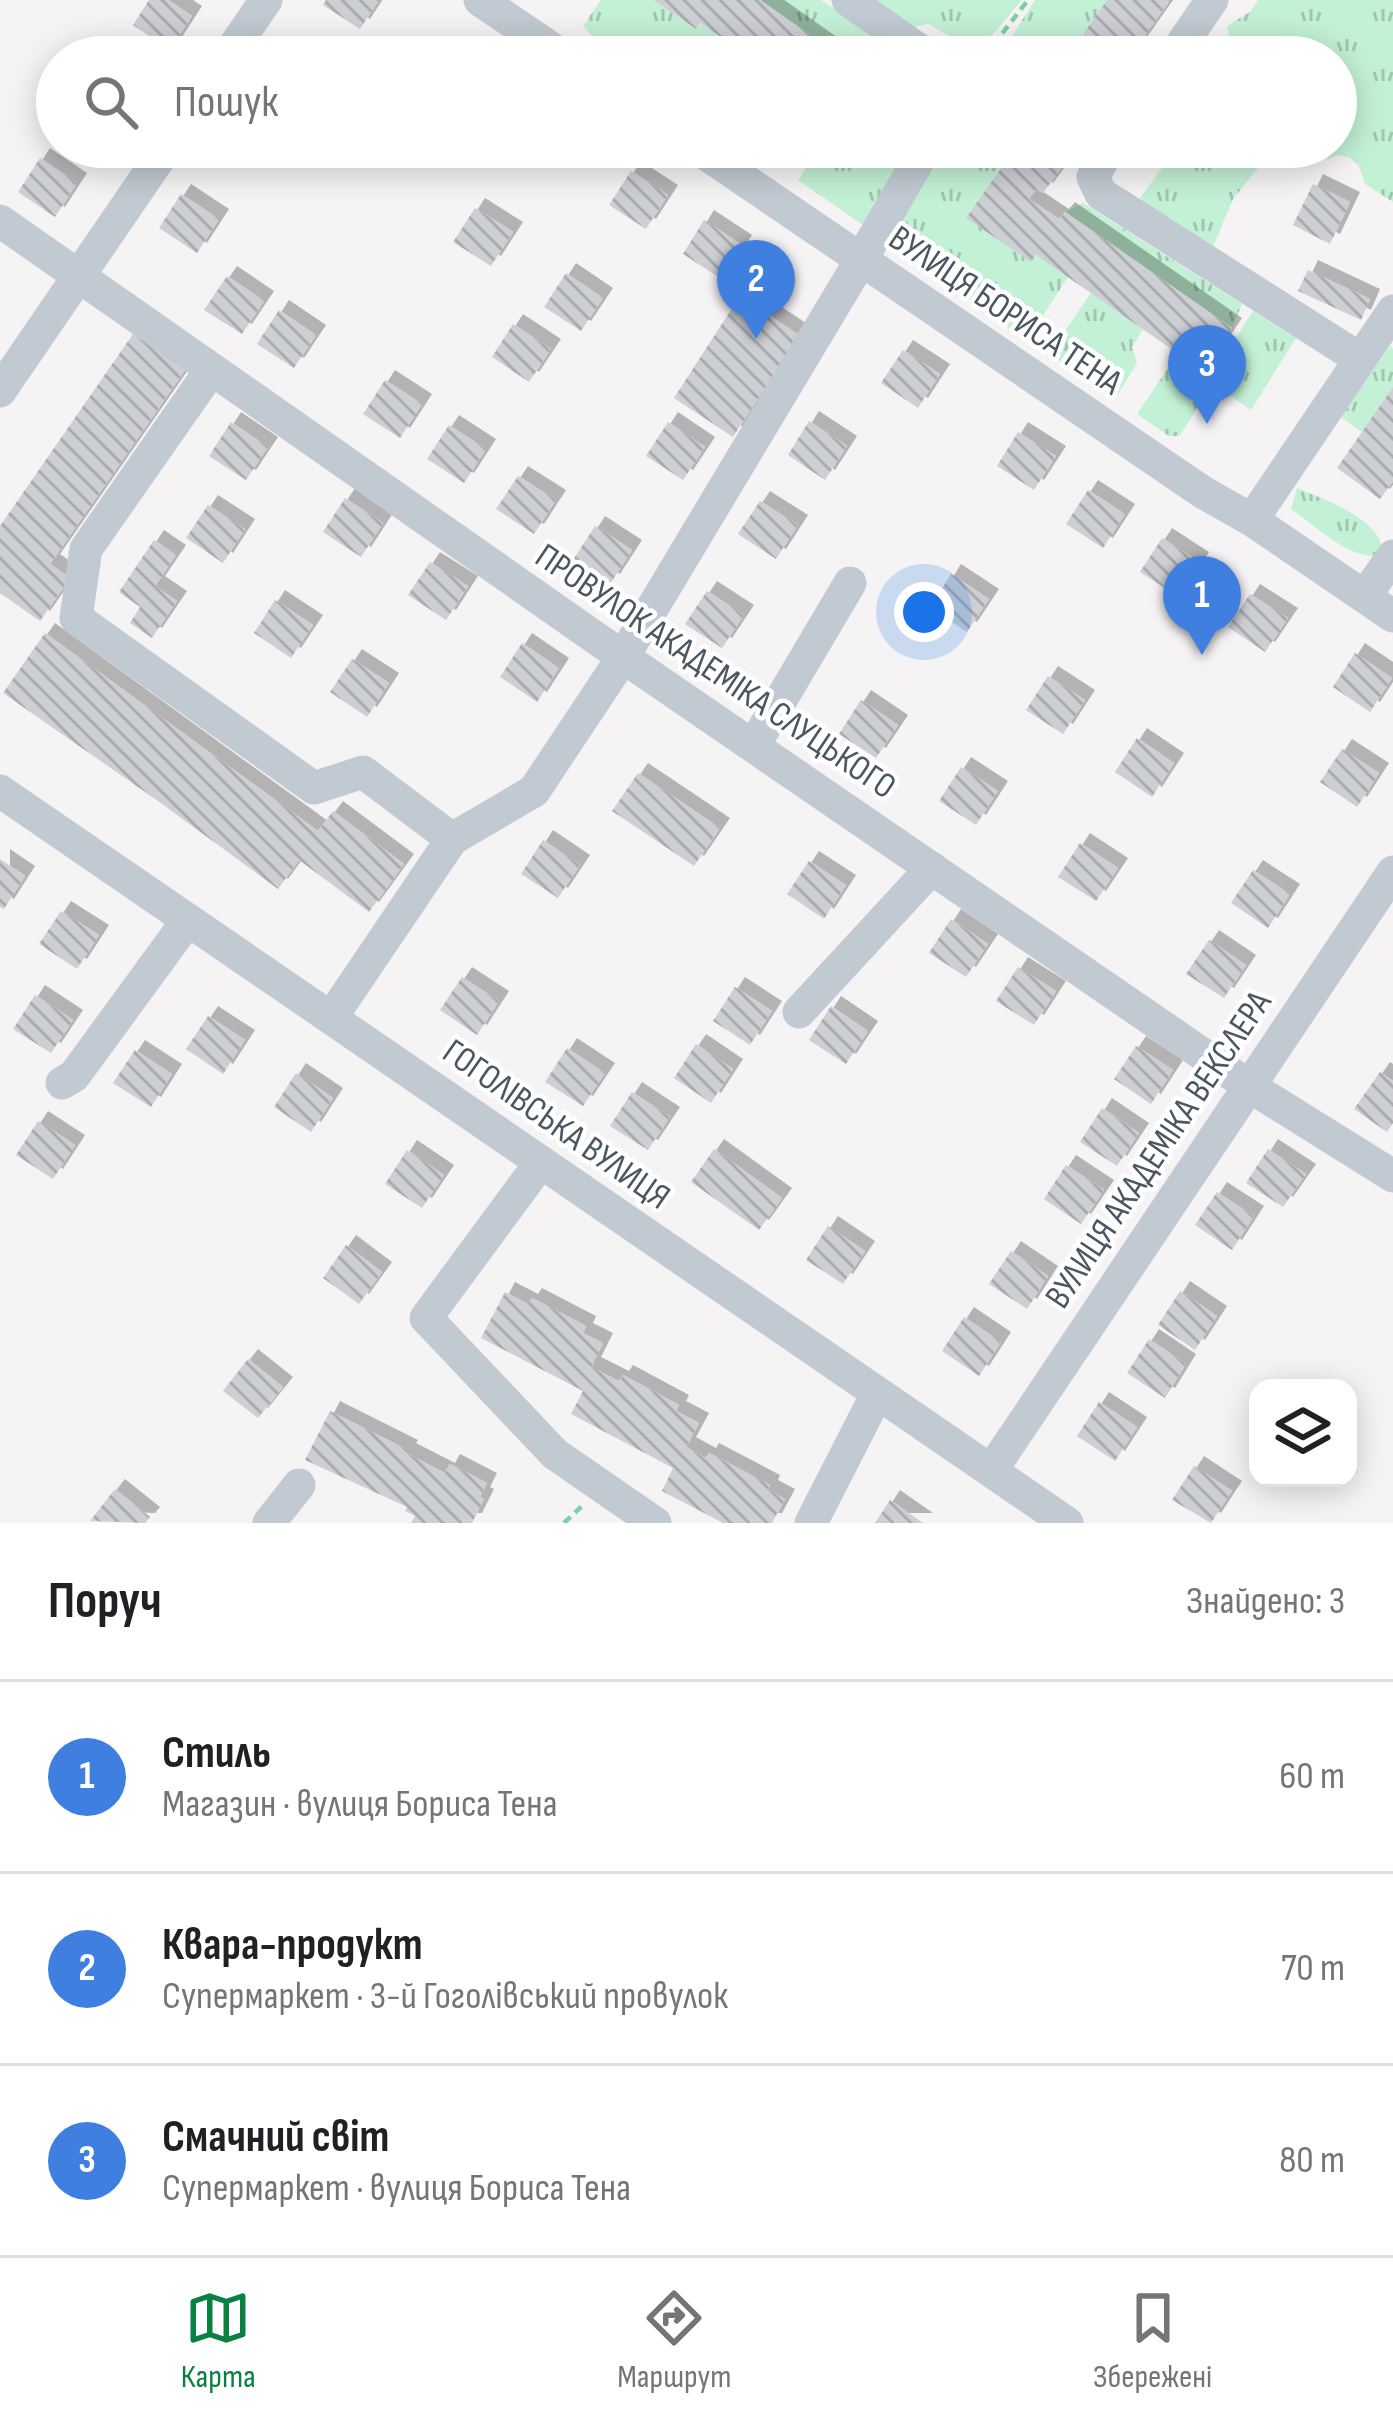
<!DOCTYPE html>
<html lang="uk">
<meta charset="utf-8">
<style>
:root{--surface:#fff;--page:#f6f6f6;--text:#202124;--muted:#757577;--line:#e0e0e0;--accent:#0b8043}
body{margin:0;font-family:"Sofia Sans Condensed",sans-serif;background:var(--page);color:var(--text)}
.controls{position:absolute;right:36px;bottom:36px;display:grid;overflow:hidden;border-radius:24px;box-shadow:0 6px 30px #0003}
.controls button{width:108px;height:108px;display:grid;place-items:center;padding:0;border:0;border-bottom:3px solid var(--line);background:var(--surface);color:var(--text);font:60px sans-serif}
.you{position:absolute;left:924px;top:612px;width:42px;height:42px;margin:-30px;border:9px solid #fff;border-radius:50%;background:#1a73e8;box-shadow:0 0 0 18px #1a73e833}
.badge{display:grid;place-items:center;width:78px;height:78px;border-radius:50%;background:var(--accent);color:#fff;font-size:39px;font-weight:700}
.pin{position:absolute;translate:-50% -99px;filter:drop-shadow(0 3px 6px #0008)}
.pin::after{content:'';position:absolute;top:63px;width:42px;height:36px;background:inherit;clip-path:polygon(0 0,100% 0,50% 100%)}
.list{margin:0;padding:0;list-style:none}
h2{display:flex;justify-content:space-between;align-items:center;height:156px;margin:0;padding:0 48px;font-size:51px}
h2 small{font-size:39px;font-weight:400;color:var(--muted)}
.list li{display:grid;grid-template-columns:78px 1fr auto;gap:36px;align-items:center;box-sizing:border-box;height:192px;padding:0 48px;border-top:3px solid var(--line)}
.list b{display:block;font-size:45px;white-space:nowrap}
.list p{margin:0;font-size:39px;white-space:nowrap;color:var(--muted)}
.list em{font-size:39px;font-style:normal;color:var(--muted)}
.icon{flex:none;width:66px;height:66px;fill:none;stroke:currentColor;stroke-width:2;stroke-linecap:round;stroke-linejoin:round}
.map{position:relative;flex:none;width:1393px;height:1523px;overflow:hidden}
.search{position:absolute;background:var(--surface);box-shadow:0 6px 30px #0003;left:36px;right:36px;top:36px;height:132px;display:flex;align-items:center;gap:30px;box-sizing:border-box;padding:0 42px;border-radius:66px;color:var(--muted);font-size:45px}
.sheet{height:732px;background:var(--surface)}
nav{display:flex;justify-content:space-around;align-items:center;box-sizing:border-box;height:168px;border-top:3px solid var(--line);background:var(--surface);font-size:33px;color:var(--muted)}
nav a{display:grid;justify-items:center;gap:6px}
nav .on{color:var(--accent)}
.map>svg:first-child{display:block}
</style>
<div class="map">
<svg width="1393" height="1523" viewBox="0 0 1393 1523">
<defs>
<pattern id="grass-tufts" width="24" height="20" patternUnits="userSpaceOnUse" patternTransform="scale(3)"><rect width="24" height="20" fill="#c3f1d5"/><path d="M3 7l-1-3M5 7V3M7 7l1-3M15 17l-1-3M17 17v-4M19 17l1-3" fill="none" stroke="#a0c6b0"/></pattern>
<pattern id="building-back-hatch" width="6" height="6" patternUnits="userSpaceOnUse" patternTransform="scale(3)"><rect width="6" height="6" fill="#cdcfd5"/><path d="M-1 5l2 2M0 0l6 6M5-1l2 2" fill="none" stroke="#a8abb0"/></pattern>
<filter id="shadow"><feDropShadow dx="10" dy="-10" stdDeviation="0" flood-color="#0004"/></filter>
</defs>
<rect width="100%" height="100%" fill="#f5f3f3"/>
<path fill="url(#grass-tufts)" d="M601 0H653L695 29 700 23 725 40 714 57H620L598 42 583 26Z
M760 0H821L908 57H841Z
M863 0H1022L994 33 973 49 928 24 905 29Z
M1035 0H1107L1067 57H999Z
M1258 0H1393V202L1365 184 1358 164 1348 157 1337 155 1329 159 1302 151 1296 162 1289 166 1267 157 1233 199 1210 254 1138 201 1177 147H1336V57H1233L1227 26 1250 12Z
M820 147H919L873 232 798 180Z
M944 147H1016L967 218 1031 262 1036 255 1068 277 1027 340 889 245V236Z
M1083 203 1242 304 1232 328 1065 212Z
M1091 293 1143 329 1132 347 1137 363 1115 399 1049 354Z
M1253 311 1296 338 1251 410 1214 384 1219 364Z
M1390 346 1393 349V387L1362 432 1341 417Z
M1175 358C1181 363 1197 370 1201 377 1209 394 1188 423 1179 436H1169L1137 414Z
M1297 488C1325 500 1361 511 1379 538L1381 545 1374 556C1344 555 1316 526 1291 509Z"/>
<path fill="url(#building-back-hatch)" filter="url(#shadow)" d="M149 0H168L192 16 170 50 133 25Z
M326 0H379L360 29 323 5Z
M653 0H760L841 57H750L700 23 696 29Z
M1107 0H1170L1130 57H1067Z
M1016 147H1067L1056 163 1062 167 1043 193 1036 189 1029 199 1059 219 1065 212 1232 328 1203 371 1036 255 1031 262 966 218Z
M40 158 77 183 55 217 18 192Z
M631 171 668 195 646 229 609 205Z
M1313 184 1350 202 1330 244 1293 225Z
M181 194 219 219 197 253 159 228Z
M475 208 513 232 491 266 453 242Z
M704 220 742 245 720 278 683 254Z
M1308 270 1370 299 1361 320 1298 291Z
M566 273 603 298 581 331 544 307Z
M227 276 264 301 242 334 204 310Z
M740 296 799 335 733 437 674 398Z
M279 310 316 335 294 368 257 344Z
M513 324 551 349 529 382 492 357Z
M133 334 185 370 50 564 70 578 40 621 0 593V526Z
M903 350 940 374 918 408 881 383Z
M385 380 422 404 400 438 363 414Z
M1393 387V481L1380 499 1337 468Z
M809 421 847 446 825 480 788 455Z
M231 422 268 447 246 480 209 456Z
M668 422 705 447 683 480 646 456Z
M449 425 486 449 464 483 427 459Z
M1018 432 1056 456 1034 490 997 466Z
M518 476 556 500 534 534 496 509Z
M1088 490 1125 514 1103 548 1066 524Z
M345 498 383 523 361 557 323 532Z
M760 501 798 525 776 559 738 534Z
M208 505 245 529 223 563 186 538Z
M595 526 632 550 610 584 573 560Z
M1162 538 1199 562 1177 596 1140 572Z
M154 540 176 555 155 586 177 601 152 638 130 623 140 607 119 592Z
M430 562 468 586 446 620 408 595Z
M951 574 989 599 967 632 930 608Z
M707 591 744 615 722 648 685 624Z
M1250 594 1288 618 1265 652 1228 627Z
M275 600 313 625 291 658 254 633Z
M45 633 318 831 333 811 404 864 369 912 299 860 278 889 158 801 3 693Z
M522 643 559 668 537 702 500 677Z
M1355 653 1392 678 1370 712 1333 687Z
M352 659 389 683 367 717 330 692Z
M1048 676 1085 700 1063 734 1026 710Z
M861 700 898 725 876 758 839 734Z
M1137 738 1174 763 1152 797 1115 772Z
M1342 749 1379 773 1357 807 1320 782Z
M961 767 998 791 976 825 939 801Z
M638 773 720 828 694 866 612 811Z
M543 840 580 865 558 898 521 874Z
M1080 843 1118 868 1096 901 1058 877Z
M0 859 25 876 4 909 0 907Z
M809 861 846 885 824 919 787 894Z
M1253 870 1290 894 1268 928 1231 903Z
M61 911 99 935 77 969 39 944Z
M951 919 988 944 966 977 929 953Z
M1209 940 1246 965 1224 998 1186 974Z
M1018 967 1056 991 1034 1025 996 1001Z
M462 977 499 1001 477 1035 440 1010Z
M735 987 772 1011 750 1045 713 1021Z
M35 995 73 1020 51 1053 13 1029Z
M831 1006 868 1031 846 1064 809 1040Z
M208 1016 245 1040 223 1074 186 1049Z
M696 1044 733 1069 711 1103 674 1078Z
M1136 1046 1173 1070 1151 1104 1114 1079Z
M567 1048 605 1073 583 1106 545 1082Z
M135 1050 172 1074 151 1107 113 1083Z
M1380 1072 1393 1081V1123L1387 1132 1354 1109Z
M296 1073 333 1098 311 1132 274 1107Z
M632 1092 670 1117 648 1150 610 1126Z
M1102 1108 1139 1133 1117 1166 1080 1142Z
M38 1121 75 1145 53 1179 16 1155Z
M714 1149 782 1198 759 1230 691 1182Z
M1268 1149 1306 1174 1283 1207 1246 1183Z
M407 1150 444 1175 422 1208 385 1184Z
M1066 1165 1104 1190 1081 1224 1044 1199Z
M1217 1192 1254 1216 1232 1250 1195 1225Z
M828 1226 865 1251 843 1284 806 1260Z
M346 1245 382 1272 359 1304 323 1278Z
M1011 1251 1048 1276 1027 1309 989 1284Z
M1180 1291 1217 1316 1195 1350 1158 1325Z
M505 1292 528 1304 532 1298 586 1326 583 1333 603 1343 591 1367 619 1381 623 1375 679 1405 676 1411 699 1423 686 1447 706 1458 709 1453 770 1485 768 1490 785 1499 772 1523H723L662 1491 673 1468 571 1414 583 1391 481 1338Z
M964 1317 1001 1342 979 1376 942 1351Z
M1149 1339 1186 1364 1165 1398 1127 1373Z
M248 1359 283 1387 258 1418 223 1391Z
M1099 1402 1137 1427 1115 1461 1077 1436Z
M330 1411 408 1450 406 1453 445 1473 450 1464 487 1483 480 1497 484 1499 472 1523H411L415 1516 405 1511 407 1507 305 1460Z
M1194 1466 1232 1491 1211 1523 1172 1500Z
M115 1489 150 1517 145 1523 90 1521Z
M890 1500 923 1523H875Z"/>
<g fill="none" stroke-linecap="round" stroke-linejoin="round">
<path stroke="#7ad0a6" stroke-width="4.5" stroke-dasharray="9 6" stroke-linecap="butt" d="M984 57 1028 0
M564 1523 582 1506"/>
<path stroke="#c1cad2" stroke-width="33" d="M480 0 564 57
M848 0 929 57
M227 57 266 0
M1173 57 1212 0
M696 147 1204 493 1252 520 1393 616
M1110 147 1093 177 1101 194 1360 359
M0 221 623 657 1249 1086 1393 1176
M211 370 86 549 76 618 314 788 363 772 452 839
M0 391 167 147
M1252 520 1393 311
M1365 596 1393 556
M754 745 850 583
M0 791 1067 1523
M799 1012 932 868
M331 1018 452 839 534 791 623 657 861 260 926 147
M62 1083 74 1076 188 920
M541 1162 426 1318 555 1454 655 1523
M991 1471 1393 872
M269 1523 299 1485
M811 1523 877 1394"/>
</g>
<g text-anchor="middle" dominant-baseline="central" stroke-width="9" stroke-linejoin="round" paint-order="stroke">
<g font-size="36" fill="#4a5661" stroke="#fff">
<text transform="translate(1005 311) rotate(34)">ВУЛИЦЯ БОРИСА ТЕНА</text>
<text transform="translate(715 672) rotate(34)">ПРОВУЛОК АКАДЕМІКА СЛУЦЬКОГО</text>
<text transform="translate(556 1125) rotate(35)">ГОГОЛІВСЬКА ВУЛИЦЯ</text>
<text transform="translate(1159 1150) rotate(-56)">ВУЛИЦЯ АКАДЕМІКА ВЕКСЛЕРА</text>
</g>
</g>
</svg>
<div class="controls">
<button><svg class="icon" aria-label="layers" viewBox="0 0 24 24"><path d="M12 4l9 5-9 5-9-5zM3 14l9 5 9-5"/></svg></button>
</div>
<div class="you"></div>
<div class="pin badge" style="left:1202px;top:655px;background:#3f7fe0">1</div>
<div class="pin badge" style="left:756px;top:339px;background:#3f7fe0">2</div>
<div class="pin badge" style="left:1207px;top:424px;background:#3f7fe0">3</div>
<div class="search"><svg class="icon" aria-label="search" viewBox="0 0 24 24"><circle cx="10" cy="10" r="6"/><path d="M15 15l6 6"/></svg>Пошук</div>
</div>
<section class="sheet">
<h2>Поруч<small>Знайдено: 3</small></h2>
<ul class="list">
<li><span class="badge" style="background:#3f7fe0">1</span><div><b>Стиль</b><p>Магазин · вулиця Бориса Тена</p></div><em>60 m</em></li>
<li><span class="badge" style="background:#3f7fe0">2</span><div><b>Квара-продукт</b><p>Супермаркет · 3-й Гоголівський провулок</p></div><em>70 m</em></li>
<li><span class="badge" style="background:#3f7fe0">3</span><div><b>Смачний світ</b><p>Супермаркет · вулиця Бориса Тена</p></div><em>80 m</em></li>
</ul>
</section>
<nav>
<a class="on"><svg class="icon" aria-label="map" viewBox="0 0 24 24"><path d="M3 6l6-2 6 2 6-2v14l-6 2-6-2-6 2zM9 4v14M15 6v14"/></svg>Карта</a>
<a><svg class="icon" aria-label="directions" viewBox="0 0 24 24"><path d="M12 3l9 9-9 9-9-9zM9 14v-3h6M13 9l2 2-2 2"/></svg>Маршрут</a>
<a><svg class="icon" aria-label="saved" viewBox="0 0 24 24"><path d="M7 4h10v16l-5-4-5 4z"/></svg>Збережені</a>
</nav>
